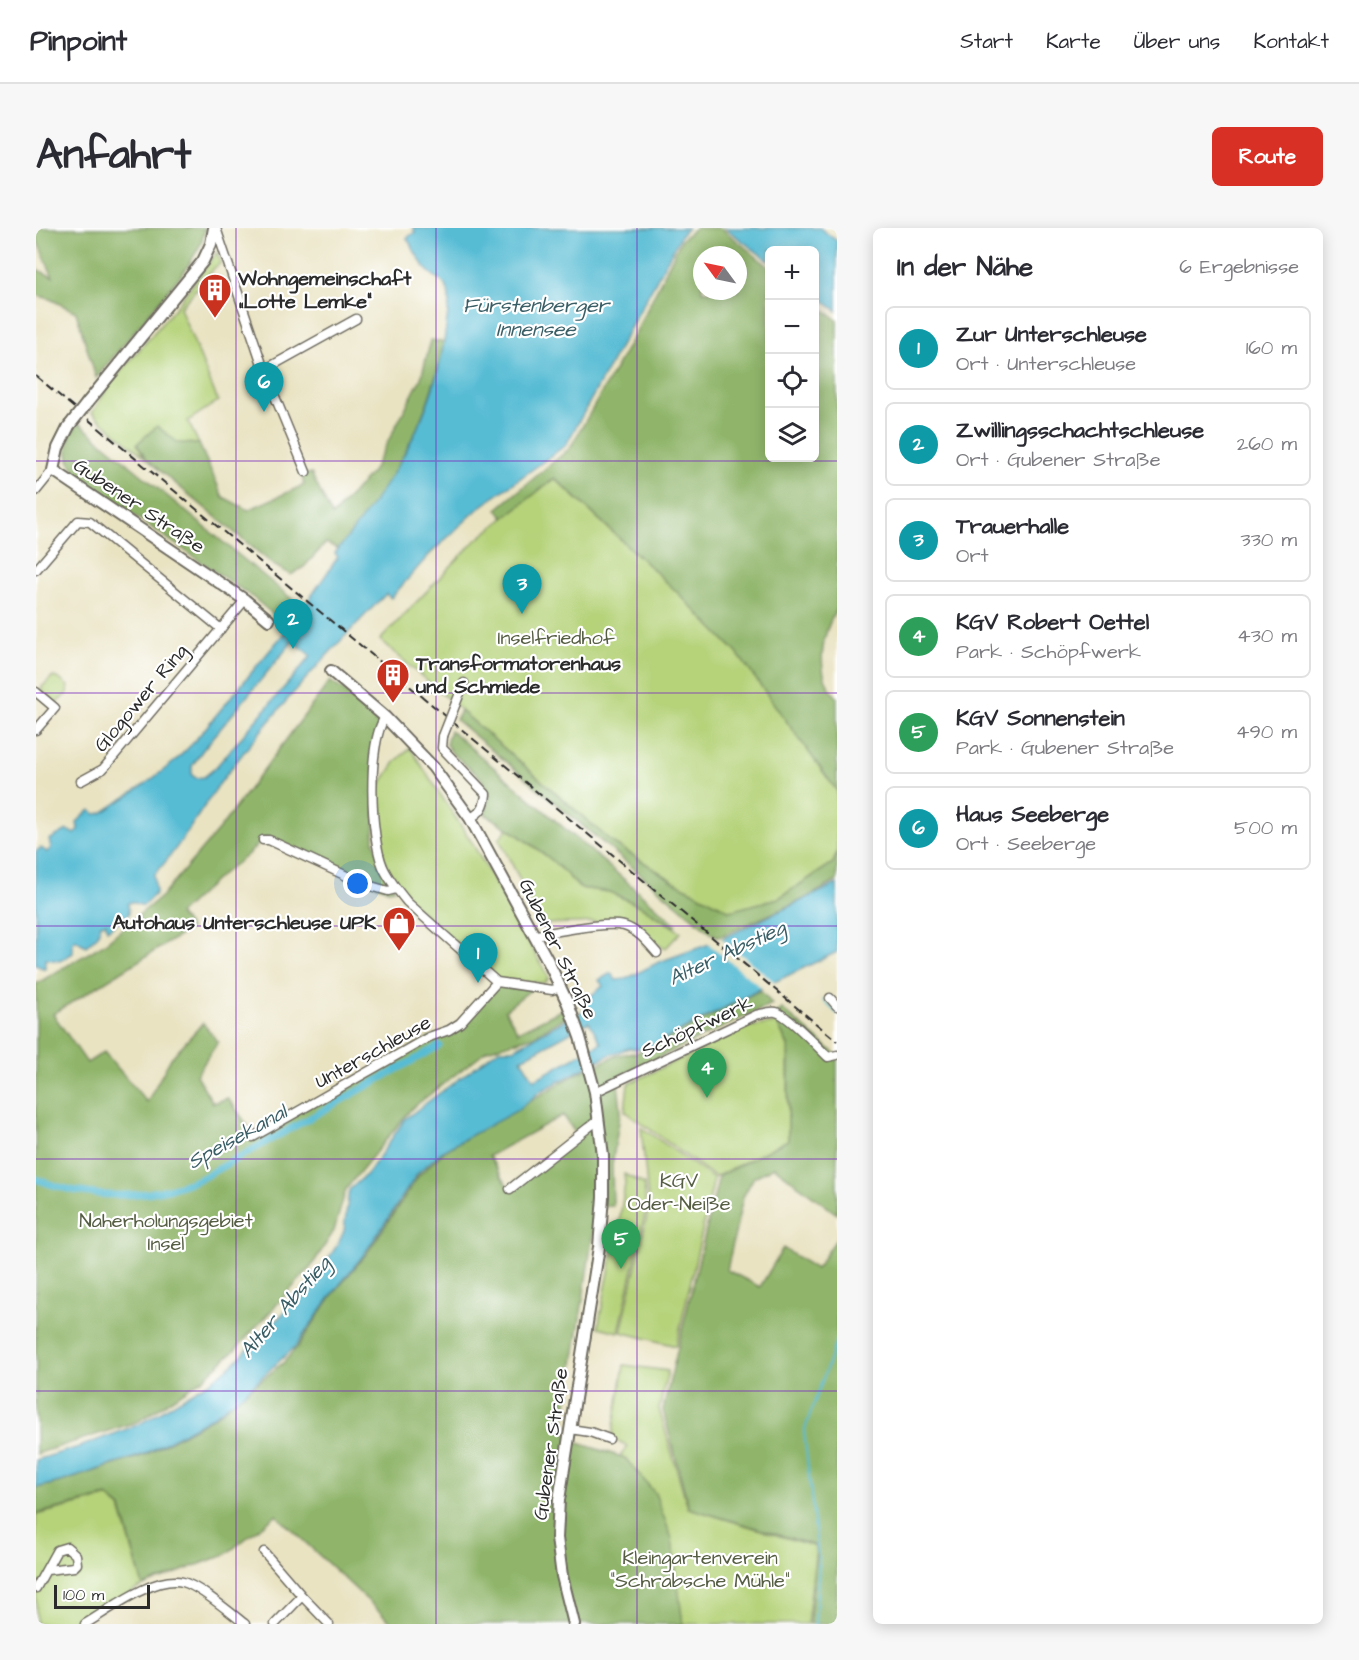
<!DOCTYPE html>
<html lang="de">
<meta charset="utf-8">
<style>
:root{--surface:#fff;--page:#f7f7f7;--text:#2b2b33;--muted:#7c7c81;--line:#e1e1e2;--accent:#d93025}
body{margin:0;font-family:"Architects Daughter",sans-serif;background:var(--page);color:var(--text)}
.controls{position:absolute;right:18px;top:18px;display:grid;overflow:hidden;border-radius:9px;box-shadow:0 3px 15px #0003}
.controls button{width:54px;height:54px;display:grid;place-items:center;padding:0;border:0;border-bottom:2px solid var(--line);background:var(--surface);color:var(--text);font:30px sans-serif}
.compass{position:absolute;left:657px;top:18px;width:54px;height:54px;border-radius:50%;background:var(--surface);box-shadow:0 3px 15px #0003;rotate:303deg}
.scale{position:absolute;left:18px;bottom:15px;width:96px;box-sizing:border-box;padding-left:6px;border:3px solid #2b2b2b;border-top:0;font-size:16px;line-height:21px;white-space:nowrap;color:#2b2b2b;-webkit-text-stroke:4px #fff;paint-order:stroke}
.you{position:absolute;left:322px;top:656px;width:21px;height:21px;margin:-15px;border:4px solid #fff;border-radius:50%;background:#1a73e8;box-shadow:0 0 0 9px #1a73e833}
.badge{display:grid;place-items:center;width:39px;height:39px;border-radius:50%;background:var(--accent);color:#fff;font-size:20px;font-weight:700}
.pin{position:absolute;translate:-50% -50px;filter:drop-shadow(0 2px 3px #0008)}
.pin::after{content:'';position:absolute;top:32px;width:21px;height:18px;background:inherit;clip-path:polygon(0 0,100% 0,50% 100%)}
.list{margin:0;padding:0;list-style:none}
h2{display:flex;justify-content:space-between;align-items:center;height:78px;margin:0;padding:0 24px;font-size:26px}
h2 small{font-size:20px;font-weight:400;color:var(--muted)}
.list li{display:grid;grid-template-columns:39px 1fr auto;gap:18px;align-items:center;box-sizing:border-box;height:84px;margin:0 12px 12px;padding:0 12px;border:2px solid var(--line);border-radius:9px}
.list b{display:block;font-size:22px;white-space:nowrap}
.list p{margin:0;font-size:20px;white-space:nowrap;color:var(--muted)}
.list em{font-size:20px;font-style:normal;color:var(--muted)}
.icon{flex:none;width:33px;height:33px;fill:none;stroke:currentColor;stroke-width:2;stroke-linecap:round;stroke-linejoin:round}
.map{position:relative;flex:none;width:801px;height:1396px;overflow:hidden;border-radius:9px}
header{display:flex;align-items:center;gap:36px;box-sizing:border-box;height:84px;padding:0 30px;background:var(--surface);border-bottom:2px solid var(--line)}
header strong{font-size:28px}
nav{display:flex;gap:33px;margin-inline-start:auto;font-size:21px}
.intro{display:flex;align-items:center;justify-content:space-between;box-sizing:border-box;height:144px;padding:0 36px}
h1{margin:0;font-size:42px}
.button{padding:15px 27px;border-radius:9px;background:var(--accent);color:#fff;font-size:21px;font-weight:700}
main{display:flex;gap:36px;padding:0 36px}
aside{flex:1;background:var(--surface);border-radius:9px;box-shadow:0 3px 15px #0003}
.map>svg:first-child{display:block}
</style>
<header>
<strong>Pinpoint</strong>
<nav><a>Start</a><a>Karte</a><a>Über uns</a><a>Kontakt</a></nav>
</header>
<div class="intro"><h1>Anfahrt</h1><a class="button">Route</a></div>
<main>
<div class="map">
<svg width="801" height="1396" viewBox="0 0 801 1396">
<rect width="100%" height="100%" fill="#fff"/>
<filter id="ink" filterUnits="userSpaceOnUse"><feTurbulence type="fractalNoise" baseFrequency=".0167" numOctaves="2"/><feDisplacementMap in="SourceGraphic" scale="12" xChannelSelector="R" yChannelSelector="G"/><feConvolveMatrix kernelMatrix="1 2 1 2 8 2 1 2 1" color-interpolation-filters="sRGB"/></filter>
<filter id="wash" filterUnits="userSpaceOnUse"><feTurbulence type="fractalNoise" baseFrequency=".008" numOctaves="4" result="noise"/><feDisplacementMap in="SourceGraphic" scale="24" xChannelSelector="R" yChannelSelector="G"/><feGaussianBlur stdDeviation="1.35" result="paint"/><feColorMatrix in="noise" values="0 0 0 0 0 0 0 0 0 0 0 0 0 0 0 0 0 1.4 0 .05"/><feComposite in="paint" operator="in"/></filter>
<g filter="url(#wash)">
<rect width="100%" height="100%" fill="#e9e3c2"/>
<path fill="#b6d37a" stroke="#707f52" stroke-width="1.5" d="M181 24 185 35 178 40 144 80 182 173 152 193 163 216 142 215 121 199 101 216 110 230 56 185 74 156 139 80Z
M518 250 640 363 701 425 801 563V624L797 635 743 670 694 683 637 653 576 614 344 412 438 314Z
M16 449 22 450 32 458 31 466 20 475 5 463 6 459Z
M374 520 435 613 513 750 508 755 463 752 372 672 355 650 342 613 340 563 360 533Z
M472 600 521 636 543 660 573 664 604 678 645 704 629 721 591 693 507 696 463 611Z
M741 795 752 819V912L679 949 589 883 592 856 711 799Z
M605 899 678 951 640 1118 585 1104 613 979Z
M588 946 608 956 610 981 583 1104 562 1099 585 984 589 955Z
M588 1137 632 1143 623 1181 652 1280 780 1319 771 1396H616L585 1226 592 1218 576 1210Z
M71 1269 84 1280 107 1358 49 1391 32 1396H0V1287Z"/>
<path fill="#90b56a" stroke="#5e704a" stroke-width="1.5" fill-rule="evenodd" d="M0 0H169L165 16 150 41 60 150 40 84 14 71 0 67V41L17 49 0 10Z
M659 0H685L733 39 734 230H778L779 75 801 92V381C785 406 778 446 801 469V563L701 425 640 363 519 250 468 290 461 281 534 220 600 104 645 12ZM666 27H702V63H666Z
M395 112 408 114C407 128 402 141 398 154 379 219 345 269 303 321L290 315 268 339 255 347 239 338 123 242 110 230 101 216 121 198 142 215 163 216 187 269 212 282 268 257 266 248 275 245 296 288 336 244 385 150Z
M42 196H44L262 376 247 395 219 371 44 250C30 234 26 214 42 196Z
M294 453 346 489 342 497 338 614 358 661 352 662 230 609 210 628 185 647 143 686 154 701 17 786 51 835 68 824 111 874 135 830 167 795 182 814 160 847 177 875 192 870 219 908 392 810 413 804 462 755 497 760 469 782 482 804 531 779 534 786 498 808 451 822 375 881 310 961 298 1003 275 1039 202 1119 167 1151 103 1193 0 1226V756L68 716 127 667 184 600Z
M424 482 576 614 637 653 694 683 743 670 797 635 801 624V653L764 673 683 709 675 705 420 492Z
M414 502 640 696 637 698 603 677 574 664 544 660C514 627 487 609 449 586L454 568 445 550 416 525 410 516Z
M724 762 736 776 581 849 585 881 576 937 577 978 561 979 527 1202 539 1214 589 1230 619 1265 636 1311 647 1396H357L240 1287 190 1326 107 1358 85 1280 71 1268 0 1286V1260L28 1253 109 1227 178 1189 247 1135 262 1118 297 1066 331 1025 383 947 410 922 542 845 582 827 609 823ZM527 887 540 906 472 959 453 928Z
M746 781 801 827V986L738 939 718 949 707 969 691 1042 724 1059 747 1020 780 1041 801 1010V1396H773L781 1318 653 1280 627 1182 683 948 752 912 753 819 737 788Z"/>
<path fill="#56bcd4" stroke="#407480" stroke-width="1.5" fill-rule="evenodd" d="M377 0H652L645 7 530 217 443 280 393 327 355 370 350 366C293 423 239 483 190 547 165 580 146 617 118 647L120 665 107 678 96 674 92 675 93 686 71 702 70 695 65 696 62 707 50 718 40 712 37 714V725L24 733 9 731V741L0 737V623L5 620 11 624 15 620 13 612 31 602 39 606 42 601 41 594 54 582 60 586 66 585 104 560 138 534 157 515 259 392 302 329 299 325C354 258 400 188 410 99 411 88 415 74 412 63 408 51 398 50 390 41 383 32 377 20 371 10L379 4ZM257 413 275 428 179 540 168 549 160 550 156 547V538L166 523Z
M689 0H784L801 13V83L779 66 778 22H734L733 33Z
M801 656V724L730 758 609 822 593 820 571 828 505 863 482 882 408 922 382 945 329 1025 297 1065 259 1119 208 1165 176 1189 109 1226 28 1253 0 1260V1232L46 1218 104 1196 175 1153 197 1136 275 1057 302 1016 308 1003 313 962 333 944 369 891 463 821H478L536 788 547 784 551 771 567 758 563 752 575 745 580 752 590 751 623 734 679 714ZM553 794 565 815 498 852 485 831Z"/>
<path fill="#e9e3c2" d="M684 709 741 756 728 762 670 714Z"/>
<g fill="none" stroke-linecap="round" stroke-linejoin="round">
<path stroke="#56bcd4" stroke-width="2" d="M787 772 801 785
M779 1396 783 1336 768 1204 801 1111"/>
<path stroke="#56bcd4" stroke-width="7" d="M0 951C55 973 112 972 166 950L403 818"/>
</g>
</g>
<g filter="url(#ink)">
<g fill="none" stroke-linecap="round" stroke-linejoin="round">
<g stroke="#6e6b60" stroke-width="11">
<path id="minor" d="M180 0 228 142 270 244
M228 142 320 91
M0 263 17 242
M0 342 42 293 54 294 185 401
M0 464 19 480 0 502
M420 475 428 455
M349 489C331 517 334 608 347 639 353 652 362 663 371 674L461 754
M407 508 406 520 450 566C449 578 445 585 434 590
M45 553 67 541 209 372
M227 612H233L328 656 352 663 360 661
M499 707C520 704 570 693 588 698 603 703 612 715 621 725
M794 770 801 778
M559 864 720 787C726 786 733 783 740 784 752 787 782 819 792 829L801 827
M217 909 393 809 413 802 424 795 461 754 516 762 525 759
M474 961 562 892
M534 1201 554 1204 573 1211
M228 1324 266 1368
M0 1360 21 1322 31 1319 40 1327 41 1336 38 1339 11 1342
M49 1396C73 1382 118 1347 147 1354 163 1358 195 1385 209 1396
M239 1396 266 1368 293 1396"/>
</g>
<g stroke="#6e6b60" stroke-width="14">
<path id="major" d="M51 175 167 33 175 16 178 0
M33 198 22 220 17 242 209 372 233 392
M295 443 349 489 397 539 434 590 512 733 532 776 544 809 559 864 567 928V969L563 1019 523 1272 521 1310 526 1348 538 1396"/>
</g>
<use href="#minor" stroke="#fff" stroke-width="8"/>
<use href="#major" stroke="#fff" stroke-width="10"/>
<path stroke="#2b2b2b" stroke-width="2" stroke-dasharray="9 4.5" stroke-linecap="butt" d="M0 148 801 813"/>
<g stroke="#6e6b60" stroke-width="11" stroke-linecap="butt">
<path id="minor-bridge" d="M407 508 420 475"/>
</g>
<g stroke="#6e6b60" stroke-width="14" stroke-linecap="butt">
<path id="major-bridge" d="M33 198 51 175"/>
</g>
<use href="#minor-bridge" stroke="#fff" stroke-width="8"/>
<use href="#major-bridge" stroke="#fff" stroke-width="10"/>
</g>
</g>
<path fill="none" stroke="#7b2cbf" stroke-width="1.5" stroke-opacity="0.55" d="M200 0V1396M400 0V1396M601 0V1396M0 233H801M0 465H801M0 698H801M0 931H801M0 1163H801"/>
<defs>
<g id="building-pin" transform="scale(1.725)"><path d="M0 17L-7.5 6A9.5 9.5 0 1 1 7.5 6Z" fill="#c8321e" stroke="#fff"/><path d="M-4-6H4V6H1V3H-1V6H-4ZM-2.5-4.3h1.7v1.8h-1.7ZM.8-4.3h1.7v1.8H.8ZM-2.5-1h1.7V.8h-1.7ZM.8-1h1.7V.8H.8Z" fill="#fff"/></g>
<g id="shop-pin" transform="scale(1.725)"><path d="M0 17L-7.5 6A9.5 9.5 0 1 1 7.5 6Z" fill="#c8321e" stroke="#fff"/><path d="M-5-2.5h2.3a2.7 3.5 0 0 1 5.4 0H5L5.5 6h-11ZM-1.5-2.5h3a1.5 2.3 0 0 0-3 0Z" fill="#fff"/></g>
</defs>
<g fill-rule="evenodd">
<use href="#building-pin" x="179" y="62"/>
<use href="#building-pin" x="357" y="447"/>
<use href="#shop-pin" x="363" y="695"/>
</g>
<g text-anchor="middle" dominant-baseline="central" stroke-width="4.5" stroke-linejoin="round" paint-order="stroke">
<g font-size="20" font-weight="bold" fill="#2b2b2b" stroke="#fff" text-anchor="start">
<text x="202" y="51">Wohngemeinschaft<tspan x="202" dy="23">„Lotte Lemke“</tspan></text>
<text x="380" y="436">Transformatorenhaus<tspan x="380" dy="23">und Schmiede</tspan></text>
<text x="340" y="695" text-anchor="end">Autohaus Unterschleuse UPK</text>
</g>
<g font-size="20" fill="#2b2b2b" stroke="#fff">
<text transform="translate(103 278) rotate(34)">Gubener Straße</text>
<text transform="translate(105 470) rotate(-50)">Glogower Ring</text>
<text transform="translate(522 721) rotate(64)">Gubener Straße</text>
<text transform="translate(661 799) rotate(-25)">Schöpfwerk</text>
<text transform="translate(337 824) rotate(-29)">Unterschleuse</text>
<text transform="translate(515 1216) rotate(-82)">Gubener Straße</text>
</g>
<g font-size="20" fill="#555d43" stroke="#fff">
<text x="520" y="410">Inselfriedhof</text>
<text x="643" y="953">KGV<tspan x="643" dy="23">Oder-Neiße</tspan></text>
<text x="130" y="993">Naherholungsgebiet<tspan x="130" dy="23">Insel</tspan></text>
<text x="664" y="1330">Kleingartenverein<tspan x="664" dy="23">"Schrabsche Mühle"</tspan></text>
</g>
<g font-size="21" font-style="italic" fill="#3a5e66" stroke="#fff">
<text x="500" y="77">Fürstenberger<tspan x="500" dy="24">Innensee</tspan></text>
<text transform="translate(691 725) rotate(-25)">Alter Abstieg</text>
<text transform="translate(201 909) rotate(-29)">Speisekanal</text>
<text transform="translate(249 1079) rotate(-49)">Alter Abstieg</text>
</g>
</g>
</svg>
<div class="controls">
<button>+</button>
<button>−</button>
<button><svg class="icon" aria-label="locate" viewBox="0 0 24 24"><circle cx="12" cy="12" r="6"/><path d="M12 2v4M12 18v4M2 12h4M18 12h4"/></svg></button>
<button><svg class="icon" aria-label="layers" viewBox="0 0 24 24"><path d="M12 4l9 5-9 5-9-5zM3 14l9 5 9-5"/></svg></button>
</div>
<svg class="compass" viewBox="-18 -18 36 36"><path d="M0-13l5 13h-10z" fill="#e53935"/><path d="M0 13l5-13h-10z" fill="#7c7c81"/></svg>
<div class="scale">100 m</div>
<div class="you"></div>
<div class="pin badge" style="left:442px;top:755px;background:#0f9aa8">1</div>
<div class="pin badge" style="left:257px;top:421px;background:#0f9aa8">2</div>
<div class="pin badge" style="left:486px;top:386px;background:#0f9aa8">3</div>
<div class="pin badge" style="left:671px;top:870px;background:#2e9e5b">4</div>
<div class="pin badge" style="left:585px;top:1041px;background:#2e9e5b">5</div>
<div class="pin badge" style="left:228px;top:184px;background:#0f9aa8">6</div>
</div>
<aside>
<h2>In der Nähe<small>6 Ergebnisse</small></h2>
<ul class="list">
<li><span class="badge" style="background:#0f9aa8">1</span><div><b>Zur Unterschleuse</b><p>Ort · Unterschleuse</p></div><em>160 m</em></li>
<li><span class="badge" style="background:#0f9aa8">2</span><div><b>Zwillingsschachtschleuse</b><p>Ort · Gubener Straße</p></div><em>260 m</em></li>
<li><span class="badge" style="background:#0f9aa8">3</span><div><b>Trauerhalle</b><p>Ort</p></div><em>330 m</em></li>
<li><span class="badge" style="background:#2e9e5b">4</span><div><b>KGV Robert Oettel</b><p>Park · Schöpfwerk</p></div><em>430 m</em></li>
<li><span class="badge" style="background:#2e9e5b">5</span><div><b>KGV Sonnenstein</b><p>Park · Gubener Straße</p></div><em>490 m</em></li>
<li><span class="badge" style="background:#0f9aa8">6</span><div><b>Haus Seeberge</b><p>Ort · Seeberge</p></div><em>500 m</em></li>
</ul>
</aside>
</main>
